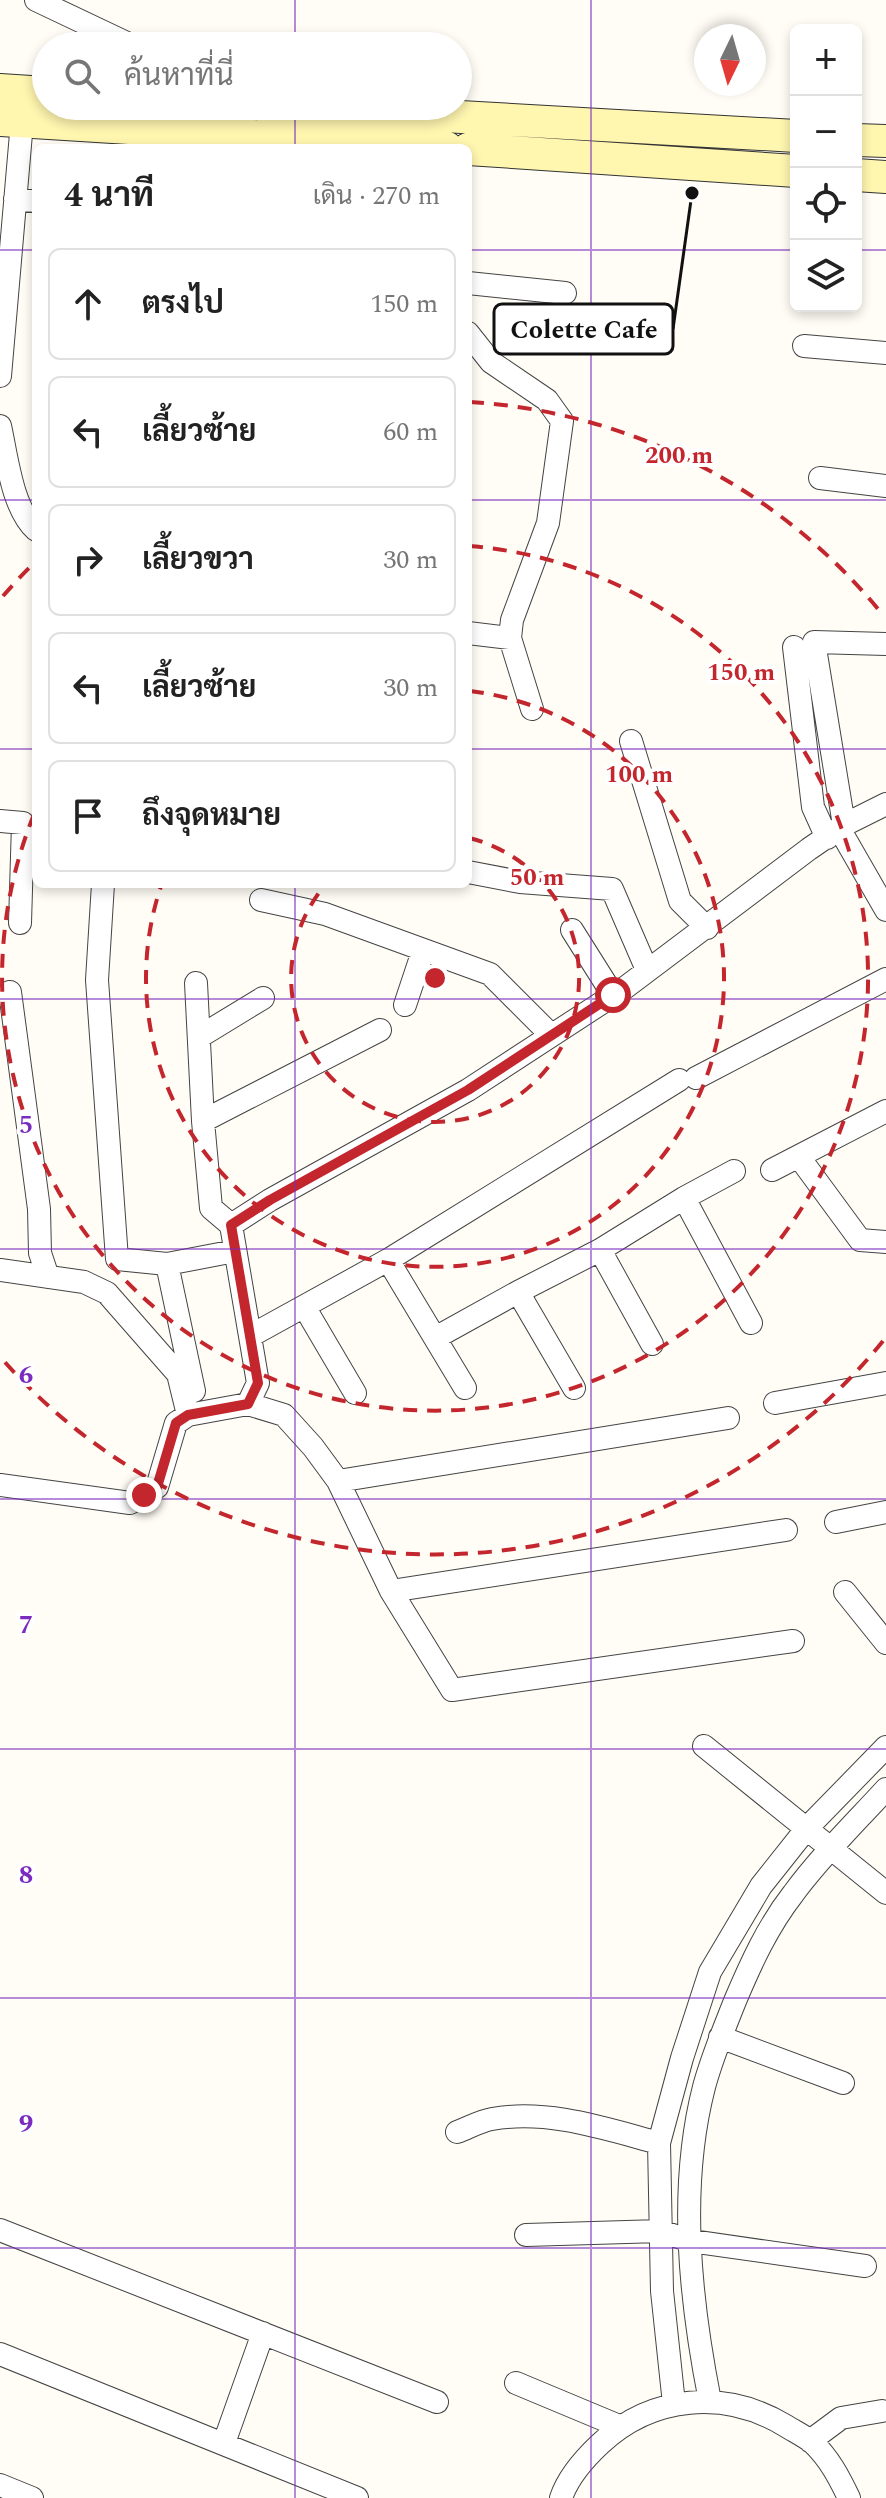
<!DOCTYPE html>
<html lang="th">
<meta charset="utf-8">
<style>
:root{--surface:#fff;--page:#f2f2f2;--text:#222;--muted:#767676;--line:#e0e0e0}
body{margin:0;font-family:Spectral,Sarabun,serif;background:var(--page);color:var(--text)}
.controls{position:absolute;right:24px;top:24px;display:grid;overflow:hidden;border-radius:12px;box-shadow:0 4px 12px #0003}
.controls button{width:72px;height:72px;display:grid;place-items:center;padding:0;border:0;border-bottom:2px solid var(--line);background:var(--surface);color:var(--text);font:40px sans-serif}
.compass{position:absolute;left:694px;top:24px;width:72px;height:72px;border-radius:50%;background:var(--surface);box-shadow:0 4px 12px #0003;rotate:185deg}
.stop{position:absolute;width:24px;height:24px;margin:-18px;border:6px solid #c4262e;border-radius:50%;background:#fff}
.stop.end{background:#c4262e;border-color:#fff;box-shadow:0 2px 8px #0008}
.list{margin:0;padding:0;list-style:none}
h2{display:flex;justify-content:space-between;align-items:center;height:104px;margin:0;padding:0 32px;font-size:34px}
h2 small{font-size:26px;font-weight:400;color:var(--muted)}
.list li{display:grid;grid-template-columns:52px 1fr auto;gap:24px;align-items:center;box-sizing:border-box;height:112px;margin:0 16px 16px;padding:0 16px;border:2px solid var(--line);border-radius:12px}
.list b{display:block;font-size:30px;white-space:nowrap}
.list em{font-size:26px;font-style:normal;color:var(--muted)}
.icon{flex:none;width:44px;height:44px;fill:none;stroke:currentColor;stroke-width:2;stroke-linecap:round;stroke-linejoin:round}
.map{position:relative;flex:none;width:886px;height:2498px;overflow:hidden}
.search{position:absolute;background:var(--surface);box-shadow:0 4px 12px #0003;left:32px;top:32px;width:440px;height:88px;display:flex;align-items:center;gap:20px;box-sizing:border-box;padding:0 28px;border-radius:44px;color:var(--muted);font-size:30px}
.panel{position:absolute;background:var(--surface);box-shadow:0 4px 12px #0003;left:32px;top:144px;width:440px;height:744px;border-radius:12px}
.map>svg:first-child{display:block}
</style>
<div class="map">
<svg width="886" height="2498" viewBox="0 0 886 2498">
<rect width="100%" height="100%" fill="#fffdf5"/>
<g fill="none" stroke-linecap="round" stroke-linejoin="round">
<g stroke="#444" stroke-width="24">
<path id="street" d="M36 0 133 46
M15 199 36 201
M468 283 565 293
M468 333 491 362 547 400 562 421 548 523 512 620 510 638 532 709
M804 346 886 353
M0 376 22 122
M0 426C7 457 12 508 36 530
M820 478 886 486
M468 633 510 638
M794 647 813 807 827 838
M631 741 680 901 707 928
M0 821 23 823 20 923
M844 825 814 642 886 644
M840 830 886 910
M468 872 520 882 612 889 647 970
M103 884 97 980 117 1259 167 1264 235 1251
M261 900 325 914 490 974 550 1034
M572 930 613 995
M196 983 203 1121 211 1208 231 1225
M10 992 39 1209 40 1253 48 1277
M405 1005 423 951
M199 1037 263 998
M696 1078 886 979
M203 1121 380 1030
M799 1157 860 1240 886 1242
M772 1170 886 1111
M684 1198 751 1323
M600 1250 652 1344
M388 1260 465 1388
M167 1264 194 1391
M0 1270 84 1282 107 1293 178 1374 188 1415
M518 1292 574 1388
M305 1308 355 1393
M252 1335 388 1260 679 1080
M435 1338 518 1292 600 1250 684 1198 734 1171
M775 1403 886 1383
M248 1404 258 1383 231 1225 270 1200 468 1090 626 987 809 849 844 825 886 804
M338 1481 728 1418
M0 1485 130 1503 157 1487 176 1423 188 1415 248 1404 284 1415 313 1447 338 1481 391 1591 452 1690 793 1641
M836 1522 886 1512
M391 1591 786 1530
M845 1592 886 1643
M704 1746 886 1893
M720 2037 843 2083
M457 2132C468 2128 480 2121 492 2119 548 2109 606 2129 659 2143
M0 2230 437 2402
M526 2235 660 2231 691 2241 865 2266
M0 2354 357 2498
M516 2383 619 2426
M710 2401C690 2300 678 2188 704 2087 712 2057 724 2029 735 2001 751 1963 768 1926 793 1894 820 1857 855 1823 886 1789
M674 2404 662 2291 659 2143 682 2058 710 1972 761 1886 807 1828 886 1747
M810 2441 841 2418 882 2411
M224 2443 263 2333
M0 2485 32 2498
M561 2498C568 2477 584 2459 600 2444 652 2395 725 2389 786 2426 794 2431 804 2436 812 2442 829 2458 839 2477 849 2498"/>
</g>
<g stroke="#333" stroke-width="34">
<path id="secondary" d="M0 90 46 93
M265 106 796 136
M0 120 447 148
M856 140 886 141
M468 149 796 171
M856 175 886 177"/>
</g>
<use href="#street" stroke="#fff" stroke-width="22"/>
<use href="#secondary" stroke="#fff6b0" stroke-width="32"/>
</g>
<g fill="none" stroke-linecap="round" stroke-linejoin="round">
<path stroke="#c4262e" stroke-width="10" d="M144 1495 157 1487 176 1423 188 1415 248 1404 258 1383 231 1225 270 1200 468 1090 613 995"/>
</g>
<path fill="none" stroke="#7b2cbf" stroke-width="2" stroke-opacity="0.55" d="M295 0V46M591 0V2498M295 106V148M0 250H36M468 250H796M856 250H886M0 500H36M468 500H886M0 749H36M468 749H886M295 884V2498M0 999H886M0 1249H886M0 1499H886M0 1749H886M0 1998H886M0 2248H886"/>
<g fill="none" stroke="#c4262e" stroke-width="4" stroke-dasharray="14 10">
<path d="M469 838A144 144 0 1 1 326 884"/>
<path d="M470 691A289 289 0 1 1 161 886"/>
<path d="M469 546A433 433 0 1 1 35 812"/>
<path d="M883 1341A577 577 0 0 1 3 1360M3 596A577 577 0 0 1 34 563M470 402A577 577 0 0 1 883 615"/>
</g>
<g font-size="26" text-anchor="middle" font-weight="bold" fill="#7b2cbf" stroke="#fff" stroke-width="8" stroke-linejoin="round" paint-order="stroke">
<text x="26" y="1133">5</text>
<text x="26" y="1383">6</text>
<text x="26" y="1633">7</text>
<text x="26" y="1883">8</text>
<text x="26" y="2132">9</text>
</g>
<circle cx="435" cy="978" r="12" fill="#c4262e" stroke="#fff" stroke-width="4"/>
<g font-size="24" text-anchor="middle" font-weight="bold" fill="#c4262e" stroke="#fff" stroke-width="8" stroke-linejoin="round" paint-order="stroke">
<text x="679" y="463">200 m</text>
<text x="741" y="680">150 m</text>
<text x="639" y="782">100 m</text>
<text x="537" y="885">50 m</text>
</g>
<path fill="none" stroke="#111" stroke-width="3" d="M692 193L673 329"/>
<circle fill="#111" stroke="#fff" stroke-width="3" cx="692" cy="193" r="8"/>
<rect fill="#fff" stroke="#111" stroke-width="3" x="494" y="304" width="179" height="50" rx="8"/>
<g font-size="26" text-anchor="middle" font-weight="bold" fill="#111">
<text x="584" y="338">Colette Cafe</text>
</g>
</svg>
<div class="controls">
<button>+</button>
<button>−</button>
<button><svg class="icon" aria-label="locate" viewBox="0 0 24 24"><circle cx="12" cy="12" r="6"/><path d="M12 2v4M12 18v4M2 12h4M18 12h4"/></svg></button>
<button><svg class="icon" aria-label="layers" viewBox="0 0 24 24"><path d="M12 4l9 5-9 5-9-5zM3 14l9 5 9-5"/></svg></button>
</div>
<svg class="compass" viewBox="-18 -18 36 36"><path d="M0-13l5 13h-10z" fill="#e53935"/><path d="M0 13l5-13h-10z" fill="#767676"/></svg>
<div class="stop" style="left:613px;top:995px"></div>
<div class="stop end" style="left:144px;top:1495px"></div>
<div class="search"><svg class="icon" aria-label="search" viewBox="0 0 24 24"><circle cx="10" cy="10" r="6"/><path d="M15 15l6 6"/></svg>ค้นหาที่นี่</div>
<section class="panel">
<h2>4 นาที<small>เดิน · 270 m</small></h2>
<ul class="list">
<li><svg class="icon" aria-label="ahead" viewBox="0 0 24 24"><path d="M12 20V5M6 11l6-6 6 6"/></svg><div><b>ตรงไป</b></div><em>150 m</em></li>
<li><svg class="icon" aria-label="left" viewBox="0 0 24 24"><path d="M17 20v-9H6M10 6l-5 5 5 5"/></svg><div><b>เลี้ยวซ้าย</b></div><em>60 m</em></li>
<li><svg class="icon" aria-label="right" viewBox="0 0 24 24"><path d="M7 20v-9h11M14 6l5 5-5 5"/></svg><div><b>เลี้ยวขวา</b></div><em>30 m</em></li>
<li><svg class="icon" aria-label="left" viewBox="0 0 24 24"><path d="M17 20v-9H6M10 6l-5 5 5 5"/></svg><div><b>เลี้ยวซ้าย</b></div><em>30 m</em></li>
<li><svg class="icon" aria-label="arrive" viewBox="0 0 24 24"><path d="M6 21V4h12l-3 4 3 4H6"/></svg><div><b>ถึงจุดหมาย</b></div></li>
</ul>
</section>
</div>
